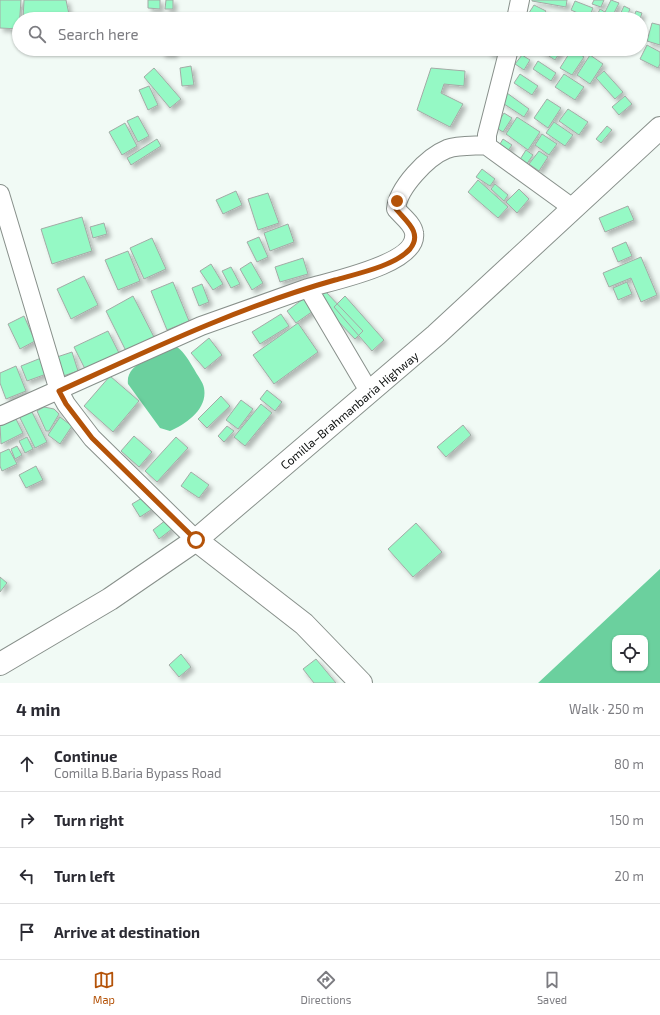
<!DOCTYPE html>
<meta charset="utf-8">
<style>
:root{--surface:#fff;--page:#f2f2f3;--text:#2b2b33;--muted:#7c7c81;--line:#e1e1e2;--accent:#b45309}
body{margin:0;font-family:"Exo 2",sans-serif;background:var(--page);color:var(--text)}
.controls{position:absolute;right:12px;bottom:12px;display:grid;overflow:hidden;border-radius:8px;box-shadow:0 1px 3px #0004}
.controls button{width:36px;height:36px;display:grid;place-items:center;padding:0;border:0;border-bottom:1px solid var(--line);background:var(--surface);color:var(--text);font:20px sans-serif}
.stop{position:absolute;width:12px;height:12px;margin:-9px;border:3px solid #b45309;border-radius:50%;background:#fff}
.stop.end{background:#b45309;border-color:#fff;box-shadow:0 1px 4px #0008}
.list{margin:0;padding:0;list-style:none}
h2{display:flex;justify-content:space-between;align-items:center;height:52px;margin:0;padding:0 16px;font-size:17px}
h2 small{font-size:13px;font-weight:400;color:var(--muted)}
.list li{display:grid;grid-template-columns:26px 1fr auto;gap:12px;align-items:center;box-sizing:border-box;height:56px;padding:0 16px;border-top:1px solid var(--line)}
.list b{display:block;font-size:15px;white-space:nowrap}
.list p{margin:0;font-size:13px;white-space:nowrap;color:var(--muted)}
.list em{font-size:13px;font-style:normal;color:var(--muted)}
.icon{flex:none;width:22px;height:22px;fill:none;stroke:currentColor;stroke-width:2;stroke-linecap:round;stroke-linejoin:round}
.map{position:relative;flex:none;width:660px;height:683px;overflow:hidden}
.search{position:absolute;background:var(--surface);box-shadow:0 1px 3px #0004;left:12px;right:12px;top:12px;height:44px;display:flex;align-items:center;gap:10px;box-sizing:border-box;padding:0 14px;border-radius:22px;color:var(--muted);font-size:15px}
.sheet{height:276px;background:var(--surface)}
nav{display:flex;justify-content:space-around;align-items:center;box-sizing:border-box;height:56px;border-top:1px solid var(--line);background:var(--surface);font-size:11px;color:var(--muted)}
nav a{display:grid;justify-items:center;gap:2px}
nav .on{color:var(--accent)}
.map>svg:first-child{display:block}
</style>
<div class="map">
<svg width="660" height="683" viewBox="0 0 660 683">
<defs>
<filter id="shadow"><feDropShadow dx="3.5" dy="3.5" stdDeviation="2" flood-color="#0004"/></filter>
</defs>
<rect width="100%" height="100%" fill="#f1faf5"/>
<path fill="#6bd09e" fill-rule="evenodd" d="M177 347C185 353 189 361 194 369 197 375 203 382 204 388 208 409 186 424 170 431L160 428 128 384C125 362 160 354 177 347Z
M660 569V683H538ZM615 638H645V668H615Z"/>
<path fill="#95f9c5" stroke="#a3aba6" filter="url(#shadow)" d="M0 0H21L19 29 0 28Z
M24 0H66L70 19H23Z
M148 0H160V9L148 8Z
M166 0H173V9H165Z
M532 0H567L566 7 532 1Z
M594 0H604L601 7 592 4Z
M611 0 619 3 611 19H601L596 17 600 9 605 12Z
M575 1 593 8 589 18 571 10Z
M534 5 546 11 541 19H525Z
M624 6 630 9 626 19H618Z
M636 11 642 13 640 19H633Z
M652 23 660 25V45L647 41Z
M647 45 660 52V64L658 68 640 59Z
M162 49H174V54H162Z
M489 49H502L501 55 488 53Z
M538 49H562L555 60Z
M572 49 584 57 572 75 560 68Z
M522 55 530 60 524 70 515 64Z
M590 55 603 64 590 84 577 75Z
M538 61 556 73 551 81 533 69Z
M191 66 194 85 182 86 180 68Z
M154 68 181 99 170 108 144 77Z
M431 68 465 71 464 86 444 84 441 93 463 104 450 127 417 110Z
M604 71 623 92 615 99 596 78Z
M520 74 538 86 532 95 514 83Z
M564 74 584 87 575 100 555 87Z
M149 86 158 105 148 110 139 90Z
M507 93 529 109 524 117 501 102Z
M625 96 632 104 619 115 612 107Z
M547 99 561 108 548 128 534 118Z
M568 109 588 122 579 135 559 121Z
M504 113 512 118 503 132 495 127Z
M138 116 149 136 138 142 127 121Z
M517 117 540 132 528 150 506 134Z
M554 122 573 135 565 146 546 133Z
M125 123 137 146 122 155 109 132Z
M607 126 612 130 601 143 596 139Z
M542 134 557 144 549 155 535 145Z
M157 139 161 146 131 165 127 158Z
M503 139 512 145 505 155 497 149Z
M526 150 533 155 526 165 519 161Z
M539 151 548 157 539 171 529 164Z
M482 169 495 179 490 186 476 177Z
M478 180 508 207 498 218 468 192Z
M495 184 508 195 504 201 491 189Z
M519 189 529 199 517 213 506 202Z
M236 191 242 205 223 214 216 200Z
M268 193 279 223 258 230 248 199Z
M628 206 634 220 605 232 599 218Z
M82 217 92 251 52 264 41 229Z
M104 223 107 234 93 238 90 227Z
M288 224 294 242 270 251 264 233Z
M259 237 268 257 257 262 247 242Z
M152 238 166 269 144 279 130 248Z
M626 242 632 256 618 262 612 248Z
M128 251 140 281 118 290 105 260Z
M641 257 657 295 641 302 631 278 609 287 603 273Z
M303 258 308 274 280 282 275 267Z
M251 262 263 283 252 290 240 269Z
M211 264 223 284 213 290 200 271Z
M231 267 240 284 231 288 222 271Z
M84 276 98 305 71 319 57 289Z
M173 282 189 321 167 330 151 291Z
M627 282 632 294 618 300 613 288Z
M202 284 209 302 199 306 192 288Z
M325 291 363 331 355 339 317 299Z
M133 296 155 339 127 353 106 311Z
M307 296 316 309 296 323 287 311Z
M345 296 384 340 372 351 334 307Z
M281 314 289 326 260 344 252 332Z
M24 316 35 341 20 349 8 324Z
M298 323 318 352 274 384 253 355Z
M108 331 121 357 87 373 74 347Z
M209 338 222 355 205 369 191 353Z
M72 352 78 371 63 376 57 357Z
M46 356 52 372 27 381 21 366Z
M16 366 26 391 6 399 0 383V373Z
M110 376 139 401 113 432 84 406Z
M267 390 282 402 275 411 260 399Z
M221 396 230 406 207 428 198 419Z
M241 400 253 409 238 429 226 420Z
M261 404 272 413 245 446 234 437Z
M44 407 54 409 59 414 49 431H46L37 411Z
M31 410 47 442 35 448 19 416Z
M15 417 23 433 1 444 0 424Z
M60 417 72 426 60 444 48 435Z
M463 425 471 435 446 457 437 447Z
M227 426 234 431 224 442 218 436Z
M134 436 152 452 139 467 121 451Z
M27 437 33 449 25 453 19 441Z
M176 437 188 448 157 482 145 471Z
M17 446 22 455 15 459 11 449Z
M9 449 17 464 2 471 0 466V453Z
M36 466 43 480 26 488 19 475Z
M191 472 209 485 199 498 181 486Z
M147 495 154 508 140 517 132 504Z
M166 520 172 529 159 539 153 530Z
M416 523 442 552 413 577 388 549Z
M0 577 7 583 0 592Z
M181 654 191 667 179 677 169 665Z
M316 659 336 683H314L303 669Z"/>
<g fill="none" stroke-linecap="round" stroke-linejoin="round">
<g stroke="#88908b" stroke-width="20">
<path id="minor" d="M516 19 520 0
M509 49 487 135V146L574 209
M0 194 59 391 66 404 92 438 196 540
M308 288C331 281 419 264 414 233 413 224 402 216 396 209 398 188 427 157 447 149 458 145 475 146 487 145
M0 416 201 326 308 288 370 393"/>
</g>
<g stroke="#88908b" stroke-width="24">
<path id="tertiary" d="M0 664 110 599 196 540"/>
</g>
<g stroke="#88908b" stroke-width="24">
<path id="trunk" d="M361 683 304 624 196 540 436 335 660 128"/>
</g>
<use href="#minor" stroke="#fff" stroke-width="18"/>
<use href="#tertiary" stroke="#fff" stroke-width="22"/>
<use href="#trunk" stroke="#fff" stroke-width="22"/>
</g>
<g fill="none" stroke-linecap="round" stroke-linejoin="round">
<path stroke="#b45309" stroke-width="5" d="M196 540 92 438 66 404 59 391C149 350 239 307 335 280 356 274 395 266 410 249 423 233 406 221 396 209L397 201"/>
</g>
<g text-anchor="middle" dominant-baseline="central" stroke-width="3" stroke-linejoin="round" paint-order="stroke">
<g font-size="12" fill="#0b0e0d" stroke="#fff">
<text transform="translate(349 410) rotate(-40)">Comilla–Brahmanbaria Highway</text>
</g>
</g>
</svg>
<div class="controls">
<button><svg class="icon" aria-label="locate" viewBox="0 0 24 24"><circle cx="12" cy="12" r="6"/><path d="M12 2v4M12 18v4M2 12h4M18 12h4"/></svg></button>
</div>
<div class="stop" style="left:196px;top:540px"></div>
<div class="stop end" style="left:397px;top:201px"></div>
<div class="search"><svg class="icon" aria-label="search" viewBox="0 0 24 24"><circle cx="10" cy="10" r="6"/><path d="M15 15l6 6"/></svg>Search here</div>
</div>
<section class="sheet">
<h2>4 min<small>Walk · 250 m</small></h2>
<ul class="list">
<li><svg class="icon" aria-label="ahead" viewBox="0 0 24 24"><path d="M12 20V5M6 11l6-6 6 6"/></svg><div><b>Continue</b><p>Comilla B.Baria Bypass Road</p></div><em>80 m</em></li>
<li><svg class="icon" aria-label="right" viewBox="0 0 24 24"><path d="M7 20v-9h11M14 6l5 5-5 5"/></svg><div><b>Turn right</b></div><em>150 m</em></li>
<li><svg class="icon" aria-label="left" viewBox="0 0 24 24"><path d="M17 20v-9H6M10 6l-5 5 5 5"/></svg><div><b>Turn left</b></div><em>20 m</em></li>
<li><svg class="icon" aria-label="arrive" viewBox="0 0 24 24"><path d="M6 21V4h12l-3 4 3 4H6"/></svg><div><b>Arrive at destination</b></div></li>
</ul>
</section>
<nav>
<a class="on"><svg class="icon" aria-label="map" viewBox="0 0 24 24"><path d="M3 6l6-2 6 2 6-2v14l-6 2-6-2-6 2zM9 4v14M15 6v14"/></svg>Map</a>
<a><svg class="icon" aria-label="directions" viewBox="0 0 24 24"><path d="M12 3l9 9-9 9-9-9zM9 14v-3h6M13 9l2 2-2 2"/></svg>Directions</a>
<a><svg class="icon" aria-label="saved" viewBox="0 0 24 24"><path d="M7 4h10v16l-5-4-5 4z"/></svg>Saved</a>
</nav>
